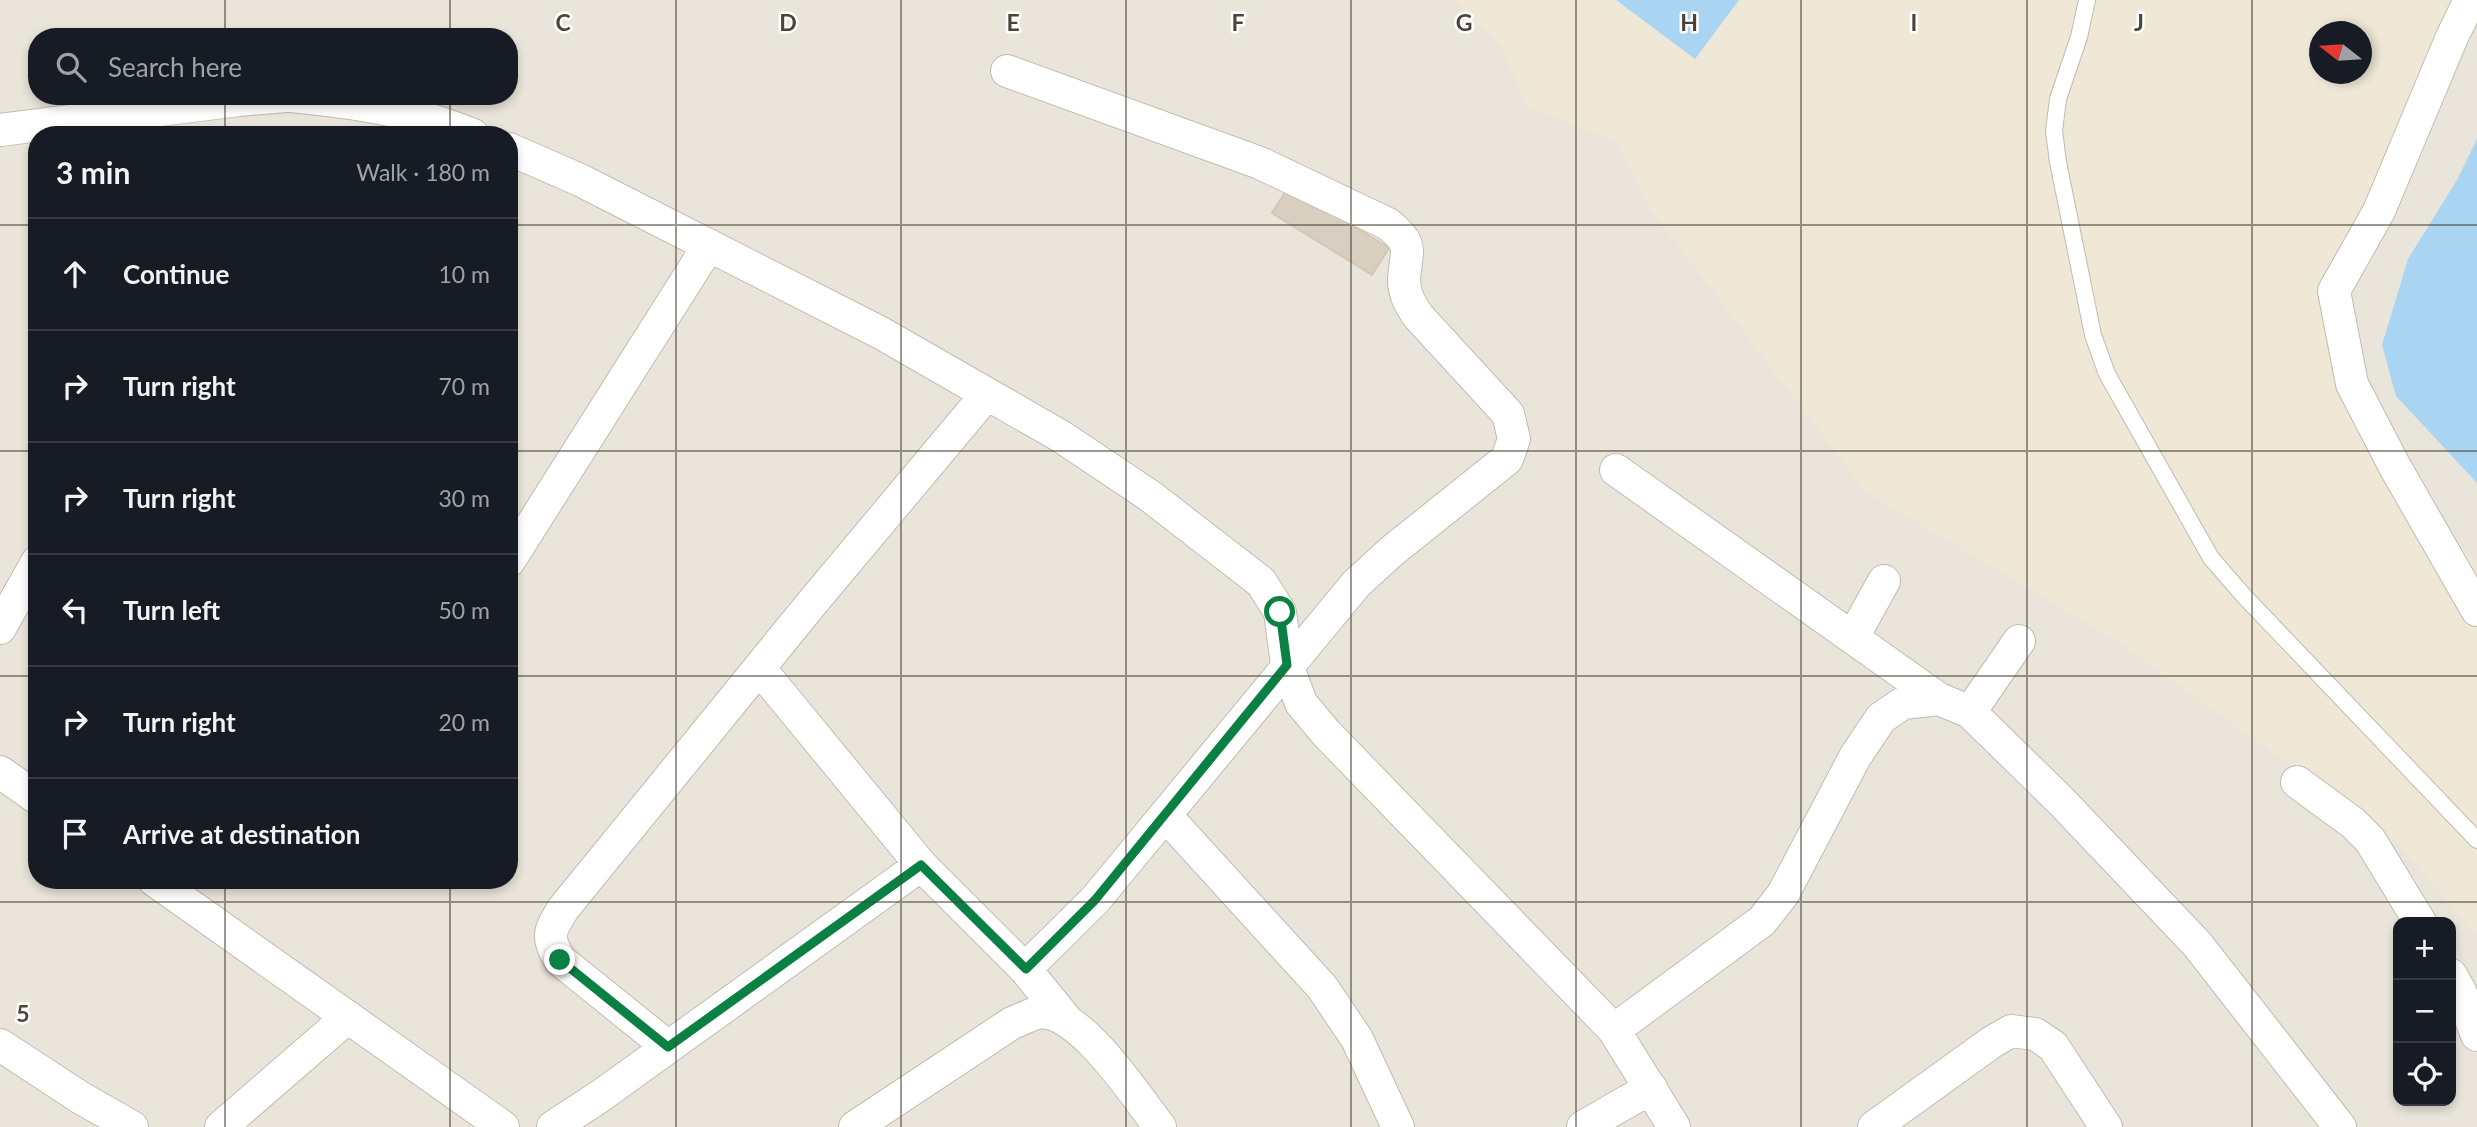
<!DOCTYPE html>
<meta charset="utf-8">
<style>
:root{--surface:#171b24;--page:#242831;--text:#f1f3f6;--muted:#9ea1a6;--line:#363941}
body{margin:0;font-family:Lato,sans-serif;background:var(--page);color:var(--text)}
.controls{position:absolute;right:21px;bottom:21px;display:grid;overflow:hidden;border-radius:14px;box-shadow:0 4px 10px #0003}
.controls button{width:63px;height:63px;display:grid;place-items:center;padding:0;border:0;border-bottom:2px solid var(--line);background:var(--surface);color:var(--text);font:35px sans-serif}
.compass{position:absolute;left:2309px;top:21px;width:63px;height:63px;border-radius:50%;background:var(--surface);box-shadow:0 4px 10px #0003;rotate:287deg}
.stop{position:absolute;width:21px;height:21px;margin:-16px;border:5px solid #0b8043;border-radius:50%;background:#fff}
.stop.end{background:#0b8043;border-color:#fff;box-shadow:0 2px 7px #0008}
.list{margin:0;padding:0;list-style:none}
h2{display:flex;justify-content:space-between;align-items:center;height:91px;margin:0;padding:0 28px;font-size:30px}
h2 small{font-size:23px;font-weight:400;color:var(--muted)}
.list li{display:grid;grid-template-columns:46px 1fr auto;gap:21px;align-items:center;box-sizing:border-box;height:112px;padding:0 28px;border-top:2px solid var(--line)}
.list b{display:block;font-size:26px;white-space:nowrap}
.list em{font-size:23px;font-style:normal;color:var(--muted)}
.icon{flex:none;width:38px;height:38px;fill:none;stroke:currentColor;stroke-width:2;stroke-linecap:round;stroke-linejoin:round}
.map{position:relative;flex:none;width:2477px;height:1127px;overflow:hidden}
.search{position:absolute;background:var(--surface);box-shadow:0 4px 10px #0003;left:28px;top:28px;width:490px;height:77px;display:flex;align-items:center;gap:18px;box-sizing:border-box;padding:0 24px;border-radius:28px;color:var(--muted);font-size:26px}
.panel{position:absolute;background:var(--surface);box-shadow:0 4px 10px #0003;left:28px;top:126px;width:490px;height:763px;border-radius:28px}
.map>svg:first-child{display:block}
</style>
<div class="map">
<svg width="2477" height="1127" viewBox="0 0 2477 1127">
<rect width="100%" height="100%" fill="#f6f3ec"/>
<path fill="#eae5da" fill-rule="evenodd" d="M0 0H2477V1127H0ZM2320 32H2362V74H2320ZM37 37H509V96H37ZM37 135H509V880H37ZM2398 922H2451V1101H2398Z"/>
<path fill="#efe8d6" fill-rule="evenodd" d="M1455 0H2472L2338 289 2334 351 2344 406 2477 565V936L2398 843 2120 643 1866 492 1648 206 1616 142 1528 107 1500 46ZM2320 32H2362V74H2320Z"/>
<path fill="#a9d4f2" d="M1616 0H1739L1695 59Z
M2477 139V483L2396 396 2382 345 2408 259 2457 180Z"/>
<path fill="#d8cfc1" stroke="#d3c7b4" stroke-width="2" d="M1289 186 1389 248 1372 275 1272 213Z"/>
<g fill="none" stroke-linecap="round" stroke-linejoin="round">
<g stroke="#c2bbae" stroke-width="18">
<path id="service" d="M2087 0 2079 37 2058 99 2054 131 2058 162 2093 335 2107 374 2211 558 2244 596 2477 840"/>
</g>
<g stroke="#c2bbae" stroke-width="34">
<path id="minor" d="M2470 0 2452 37 2379 211 2334 291 2352 384 2395 467 2477 610
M1007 71 1260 163 1388 224C1415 246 1406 249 1404 279 1404 294 1410 304 1418 316L1508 414 1514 439 1507 459 1392 551 1356 584 1095 900 1025 969
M291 96C354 102 415 111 473 135
M0 130 239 100 286 96
M509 149 580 180 881 333 1062 437 1150 496 1261 582 1280 612 1287 665 1301 703 1326 733 1614 1030 1674 1127
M1616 470 1939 699
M509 561 709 245
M0 628 37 562
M1853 637 1884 581
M760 669 921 865 1025 969 1065 1018
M1970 712 2019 641
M0 772 37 798
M2297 782 2353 823 2370 840 2420 922
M1166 816 1322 987 1357 1039 1398 1127
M154 880 503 1127
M2451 975 2460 991 2477 1035
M1614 1030 1762 921 1783 894 1855 757 1881 718 1903 703 1939 699 1970 712 2061 801 2197 944 2340 1127
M0 1045 81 1098 132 1127
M668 1047 560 960C546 936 549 932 563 909L812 603 987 394
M221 1127 348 1017
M553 1127 599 1097 921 865
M855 1127 1012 1023C1020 1020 1029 1015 1037 1013 1078 1005 1137 1098 1160 1127
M1583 1127 1651 1088
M1874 1127 1992 1042 2011 1031 2035 1034 2053 1046 2106 1127"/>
</g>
<use href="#service" stroke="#fff" stroke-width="16"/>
<use href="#minor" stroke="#fff" stroke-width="32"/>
</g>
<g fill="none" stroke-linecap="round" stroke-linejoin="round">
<path stroke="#0b8043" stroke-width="9" d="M560 960 668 1047 921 865 1026 969 1095 900 1287 665 1280 612"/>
</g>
<path fill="none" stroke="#4b4439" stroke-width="2" stroke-opacity="0.55" d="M225 0V37M450 0V37M676 0V1127M901 0V1127M1126 0V1127M1351 0V1127M1576 0V1127M1801 0V1127M2027 0V1127M2252 0V1127M225 96V135M450 96V135M0 225H37M509 225H2477M0 451H37M509 451H2477M0 676H37M509 676H2477M225 880V1127M450 880V1127M0 902H2477"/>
<g font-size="23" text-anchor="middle" font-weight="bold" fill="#4b4439" stroke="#fff" stroke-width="5" stroke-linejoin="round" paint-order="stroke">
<text x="563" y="31">C</text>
<text x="788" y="31">D</text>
<text x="1013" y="31">E</text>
<text x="1238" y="31">F</text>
<text x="1464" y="31">G</text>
<text x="1689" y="31">H</text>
<text x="1914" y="31">I</text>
<text x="2139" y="31">J</text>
<text x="23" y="1022">5</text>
</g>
</svg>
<div class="controls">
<button>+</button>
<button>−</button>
<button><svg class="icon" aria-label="locate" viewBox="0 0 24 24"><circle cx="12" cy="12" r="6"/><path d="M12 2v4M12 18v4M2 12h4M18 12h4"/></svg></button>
</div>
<svg class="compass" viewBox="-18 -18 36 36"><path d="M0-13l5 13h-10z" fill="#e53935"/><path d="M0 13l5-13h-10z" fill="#9ea1a6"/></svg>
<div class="stop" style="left:1280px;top:612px"></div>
<div class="stop end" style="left:560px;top:960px"></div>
<div class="search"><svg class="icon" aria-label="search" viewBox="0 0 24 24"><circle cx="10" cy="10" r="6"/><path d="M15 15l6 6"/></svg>Search here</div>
<section class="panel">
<h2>3 min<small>Walk · 180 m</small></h2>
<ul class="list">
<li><svg class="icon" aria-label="ahead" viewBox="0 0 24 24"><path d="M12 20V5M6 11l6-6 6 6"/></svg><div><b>Continue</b></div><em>10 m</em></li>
<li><svg class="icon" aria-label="right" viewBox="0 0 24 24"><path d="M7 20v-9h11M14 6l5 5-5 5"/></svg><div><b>Turn right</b></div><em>70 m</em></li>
<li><svg class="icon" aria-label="right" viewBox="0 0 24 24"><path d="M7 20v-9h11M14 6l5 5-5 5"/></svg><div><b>Turn right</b></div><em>30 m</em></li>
<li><svg class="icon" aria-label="left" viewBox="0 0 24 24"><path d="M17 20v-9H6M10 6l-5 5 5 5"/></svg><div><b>Turn left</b></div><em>50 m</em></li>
<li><svg class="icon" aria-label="right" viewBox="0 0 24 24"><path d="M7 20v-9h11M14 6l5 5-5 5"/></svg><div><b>Turn right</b></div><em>20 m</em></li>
<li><svg class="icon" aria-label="arrive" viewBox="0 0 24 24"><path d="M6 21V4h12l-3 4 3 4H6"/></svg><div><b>Arrive at destination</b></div></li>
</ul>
</section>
</div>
